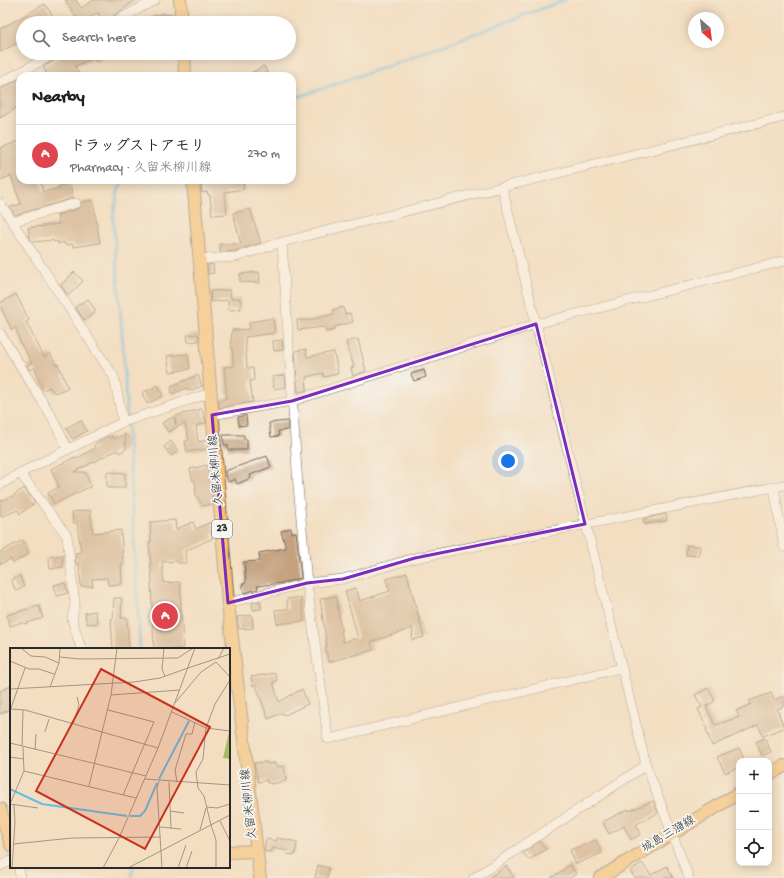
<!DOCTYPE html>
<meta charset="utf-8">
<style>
:root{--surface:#fff;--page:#f2f2f2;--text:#222;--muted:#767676;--line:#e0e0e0;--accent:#2563eb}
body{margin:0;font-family:"Gochi Hand","Klee One",sans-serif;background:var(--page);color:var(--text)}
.controls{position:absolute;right:12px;bottom:12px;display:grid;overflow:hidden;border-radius:8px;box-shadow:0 2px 10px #0003}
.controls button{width:36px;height:36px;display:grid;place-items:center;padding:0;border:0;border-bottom:1px solid var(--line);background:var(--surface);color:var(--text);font:20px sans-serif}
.compass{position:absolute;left:688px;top:12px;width:36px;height:36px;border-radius:50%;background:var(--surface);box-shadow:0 2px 10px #0003;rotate:152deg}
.you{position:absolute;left:508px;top:461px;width:14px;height:14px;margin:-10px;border:3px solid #fff;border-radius:50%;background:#1a73e8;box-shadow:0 0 0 6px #1a73e833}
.badge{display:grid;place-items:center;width:26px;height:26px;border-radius:50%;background:var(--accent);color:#fff;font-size:13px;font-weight:700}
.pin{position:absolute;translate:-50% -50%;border:2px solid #fff;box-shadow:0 1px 4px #0006}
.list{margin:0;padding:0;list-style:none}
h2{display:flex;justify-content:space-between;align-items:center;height:52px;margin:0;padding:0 16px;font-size:17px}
h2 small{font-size:13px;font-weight:400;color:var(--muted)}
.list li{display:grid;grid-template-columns:26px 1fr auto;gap:12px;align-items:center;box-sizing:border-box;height:60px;padding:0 16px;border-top:1px solid var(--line)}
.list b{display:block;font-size:15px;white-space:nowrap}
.list p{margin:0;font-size:13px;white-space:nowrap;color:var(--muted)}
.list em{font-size:13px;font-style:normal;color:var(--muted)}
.icon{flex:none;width:22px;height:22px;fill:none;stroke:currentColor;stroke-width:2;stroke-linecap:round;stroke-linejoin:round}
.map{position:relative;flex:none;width:784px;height:878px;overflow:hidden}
.search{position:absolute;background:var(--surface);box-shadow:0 2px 10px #0003;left:16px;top:16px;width:280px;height:44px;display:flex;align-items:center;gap:10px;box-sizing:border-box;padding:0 14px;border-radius:22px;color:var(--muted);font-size:15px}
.panel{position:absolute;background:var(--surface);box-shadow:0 2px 10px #0003;left:16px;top:72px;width:280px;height:112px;border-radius:12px}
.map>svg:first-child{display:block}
</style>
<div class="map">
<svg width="784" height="878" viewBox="0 0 784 878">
<rect width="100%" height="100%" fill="#f6f6f2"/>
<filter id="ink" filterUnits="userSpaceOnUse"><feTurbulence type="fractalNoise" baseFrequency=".025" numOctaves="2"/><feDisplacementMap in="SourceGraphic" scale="8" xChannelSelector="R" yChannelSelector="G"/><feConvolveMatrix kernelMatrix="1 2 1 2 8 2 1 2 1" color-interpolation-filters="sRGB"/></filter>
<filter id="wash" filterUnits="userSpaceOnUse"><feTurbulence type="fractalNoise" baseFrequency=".012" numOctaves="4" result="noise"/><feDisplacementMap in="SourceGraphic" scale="16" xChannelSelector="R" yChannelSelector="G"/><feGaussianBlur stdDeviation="0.9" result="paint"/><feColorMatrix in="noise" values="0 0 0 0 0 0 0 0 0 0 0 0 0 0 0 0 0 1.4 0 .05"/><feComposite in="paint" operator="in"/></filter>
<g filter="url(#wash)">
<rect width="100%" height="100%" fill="#f3dec1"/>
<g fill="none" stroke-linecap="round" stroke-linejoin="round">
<path stroke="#67bee4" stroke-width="3" d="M292 99 402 61 565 0
M124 180 119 188 113 216 123 346 140 649
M131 878 133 867"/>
</g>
<g id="blocks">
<path fill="#c4a280" d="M65 0H76L81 8 94 0H136L103 23 98 13 80 23Z
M45 4 57 23H23V40L0 52V29Z
M165 13V15L174 14V23H136V21Z
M62 53H112L96 62 94 58 75 66 80 76H48L43 67 59 58Z
M264 66 269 76H246Z
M20 79V106L0 118V89Z
M20 141V180H40L43 192 59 188V186L70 184 73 198 15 215 10 207 21 204 11 176 0 180V148Z
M201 180H243L244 189 225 192 227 214 212 215 210 195H208L207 192 202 193Z
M93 200 100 243 73 247V244L65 245 64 242 58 244V241L54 242 53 240 33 242 29 236 28 228 59 224 57 215 78 209 82 202Z
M250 209 261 243 235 251 220 252V244H241L233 213Z
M213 264 214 273 208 274V265Z
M74 272 83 281 68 296 61 285Z
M259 272 260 283 240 282V274Z
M230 290 231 299 240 298 241 309 229 310 228 300 211 302 210 291Z
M16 294 29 320 26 322 44 357 50 353 56 365 58 364 68 388 54 393 50 387 43 390 35 368 30 370 27 366 32 363 20 342 16 328 12 330 0 306V303Z
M88 299 95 310V313L84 320 75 307Z
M343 307 345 314 350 313 353 322 334 327V330L326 332 325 327 298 330 297 320H309L334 314 333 310Z
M273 318 275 333 245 337 247 368H253L254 380 250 381 253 402 219 408V400L227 398 224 367 234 366 231 341 232 330 250 329 249 322Z
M198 334V341L188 342 187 335Z
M358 339 366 371 353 376 351 368 354 367 346 342Z
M282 340 283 350 274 351 273 341Z
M306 349 307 357 334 352 338 374 324 377 323 373 306 377 307 390 298 392 295 351Z
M188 354 190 369 170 372 167 356Z
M424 370 426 377 414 381 411 374Z
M198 375 202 386 191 390H188L187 388 172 394 171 386Z
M285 375 286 387 274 389 272 377Z
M158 385 163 396 147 404 142 393Z
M202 409 206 423 196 426 198 442 207 440 208 449 187 452 185 441 189 440 185 423 168 432 162 423 173 417 176 425 175 416Z
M246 415 247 425 239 426 238 417Z
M81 420 87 431 72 439 66 428Z
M288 421V430L278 431 279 436 271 437 269 423Z
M125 434 126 449 119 453 117 450 74 472H85L91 486 54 504 48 493 59 487 51 469 75 457 76 459 95 448 94 445 108 436 109 438 112 436 114 439Z
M223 435H244V439H247V450H228V445H224Z
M171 441 178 451 171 456 164 447Z
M267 456 271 467 250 475 251 478 237 484 235 479 228 482 225 471Z
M207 465 212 504 203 506 196 495 195 480 193 481 190 469Z
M107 472 125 473V488H107Z
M24 488 35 503 20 514 18 510 0 517V501L13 496Z
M90 510 93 533 121 530 123 565H121L122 584 108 585 107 578 92 579 93 586 81 587 79 564H76L75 553 81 552 77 523H73L72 512Z
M666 514 667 521 644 524 643 519Z
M175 520 176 529 193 522 196 529 211 522 214 528 215 531 211 533 213 538 185 551 186 563H178V561L162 562 164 583 180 582 183 649H154L151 583H152L149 542H151L150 522Z
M291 528 292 533 296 532 301 578 282 583 257 586 258 589 244 593 242 584 246 583 244 562 260 561 259 553 286 548 281 531Z
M23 540 29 554 13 563 11 559 0 564V552Z
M687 545 700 546 699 556 686 555Z
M63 555V567L50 569 49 557Z
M407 573 424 637 412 640 413 628 371 642 373 650 329 662 325 647H327L320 599 336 596 343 642 358 638 345 591 356 588 360 601 390 591 386 579Z
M20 576 24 587 16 591 11 580Z
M65 583 68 593 57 596 54 585Z
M301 597 304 621 277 624 275 610 288 609 287 599Z
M114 598H122L121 618H127L129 649H113L111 619H113Z
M260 601 261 609 253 610 252 603Z
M39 606 43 618 24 624 23 622 10 626 7 615Z
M95 611 98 623 87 624 85 613Z
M252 615 253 628 239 629 237 617Z
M275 673 277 681 273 682 279 702 302 689 308 704 285 715 282 713 268 719 256 685 253 686 251 677Z
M11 686V709L0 714V691Z
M708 688 715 701 706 706 715 725 739 717 736 711 751 704 749 701 771 693 774 700 784 696V706L777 709 784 728 763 736 758 725 712 746 706 729 707 728 698 709 702 707 695 695Z
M765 738 771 752 762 756 756 742Z
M739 748 745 761H739V767L725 773 717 757Z
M267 762V764L275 763 276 767 284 766 286 781 271 784V783H267V780L258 782 254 763Z
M653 801 658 813 636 824 641 834 631 840 624 826 609 834 603 822 628 809 629 811Z
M277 838 297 842 295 855 287 854 288 851 272 848V852L264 851 266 839 277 841Z
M596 840 602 853 576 864 570 850Z
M540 842 546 849 529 860 523 853Z
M642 863 651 875 667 866 673 878H635L630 871Z
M318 865 329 868 327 878H315Z
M570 865 576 874 570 878H551Z
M506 866 514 878H489Z"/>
</g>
</g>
<g filter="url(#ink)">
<use href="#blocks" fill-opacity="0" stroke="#716a60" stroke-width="1"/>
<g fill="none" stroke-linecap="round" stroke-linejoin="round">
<g stroke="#716a60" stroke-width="10">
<path id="minor" d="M112 23 155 0
M0 83 56 53
M502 187 646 765 689 878
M0 203 114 377 123 422
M12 222 76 203
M282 242 298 486 307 583 328 739 621 668
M198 259 236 257 282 242 784 117
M0 333 52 417 67 448
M212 415 292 401 536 324 784 261
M20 473 67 536 75 604 72 619 81 649
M0 485 20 473 123 422 210 393
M774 487 784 547
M228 603 307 583 343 579 415 558 784 485
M0 866 11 861
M19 867 20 878
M474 878 646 765"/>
</g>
<g stroke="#716a60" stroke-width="14">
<path id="major" d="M180 0 182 23
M184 53 185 76
M193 180 228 603 260 878
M769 775 784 766
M0 809 11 845
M229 852 256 851
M600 878 739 793"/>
</g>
<use href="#minor" stroke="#fff" stroke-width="9"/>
<use href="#major" stroke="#fabe6e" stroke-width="12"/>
</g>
</g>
<path d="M0 0H784V878H0ZM536 324 585 524 415 558 343 579 307 583 228 603 212 415 292 401Z" fill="#f3dec1" fill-opacity=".55" fill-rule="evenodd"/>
<path fill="none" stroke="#7b2cbf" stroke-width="3" stroke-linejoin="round" d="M536 324 585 524 415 558 343 579 307 583 228 603 212 415 292 401Z"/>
<g text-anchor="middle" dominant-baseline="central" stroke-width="3.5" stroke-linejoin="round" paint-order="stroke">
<rect fill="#f6f6f2" stroke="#686867" stroke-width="1" x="212" y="520" width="20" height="18" rx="3"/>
<g font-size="11" font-weight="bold" fill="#2b2b2b">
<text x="222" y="529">23</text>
</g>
<g font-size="12" fill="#2b2b2b" stroke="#f6f6f2">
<text transform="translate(217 470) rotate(-95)">久留米柳川線</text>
<text transform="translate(250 804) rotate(-96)">久留米柳川線</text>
<text transform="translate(669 835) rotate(-31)">城島三潴線</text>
</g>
</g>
<g transform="translate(10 648)">
<rect width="220" height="220" fill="#f3dec1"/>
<path d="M219 84 220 85V111L213 110Z" fill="#a5be64"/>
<path fill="none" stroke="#67bee4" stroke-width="2" d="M149 131 179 73M0 141 32 156 117 168M120 168H130L135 163 147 135"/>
<path fill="none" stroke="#a39685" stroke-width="1" d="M11 0 21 8 35 9 49 15M154 0 152 21 155 28M50 9 69 11 168 10 183 0M208 11 214 0M0 13 19 21H29L44 26M206 14 220 29M178 20 220 6M220 32 205 56 196 80 220 83M40 39 49 15 50 0M0 41 124 34 150 30 178 20M101 47 170 42M165 55 191 24 206 14M1 61 15 62 148 100M98 62 144 74 113 147M0 63 15 20M162 64 196 80 193 111 186 124 188 140 194 148 201 177M63 76 69 57 67 49M35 84 39 71M0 95 136 128M12 98 13 62M25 102 26 86M0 109 14 111M14 123 126 150M135 131 220 137M149 133 147 140 152 220M159 134 161 180M167 134 165 122 176 86H182L185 74M79 138 101 47 107 0M0 156 14 123 13 99M0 156 28 160M197 159 207 160 220 156M160 163 174 165M210 173 220 193M201 177 206 192V220M150 179 171 181M190 182 196 160M3 196 62 190 151 189M2 220 5 174 4 157M93 220 109 190 148 100 185 0M118 220 220 167M168 220 176 197M176 220 182 203"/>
<path fill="#c8321e" fill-opacity="0.15" stroke="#c8321e" stroke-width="2" d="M91 21 200 79 135 201 26 143Z"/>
<rect width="220" height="220" fill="none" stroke="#2b2b2b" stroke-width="2"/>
</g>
</svg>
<div class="controls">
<button>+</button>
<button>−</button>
<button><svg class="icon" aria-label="locate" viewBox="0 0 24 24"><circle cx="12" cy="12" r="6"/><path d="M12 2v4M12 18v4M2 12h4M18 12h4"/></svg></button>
</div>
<svg class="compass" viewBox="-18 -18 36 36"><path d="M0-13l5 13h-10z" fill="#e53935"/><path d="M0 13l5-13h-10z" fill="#767676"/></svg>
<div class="you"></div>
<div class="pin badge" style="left:165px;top:616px;background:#e0444e">A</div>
<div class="search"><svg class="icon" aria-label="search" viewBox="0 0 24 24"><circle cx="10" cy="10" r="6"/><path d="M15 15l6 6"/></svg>Search here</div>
<section class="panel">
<h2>Nearby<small></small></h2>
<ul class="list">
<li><span class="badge" style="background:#e0444e">A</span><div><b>ドラッグストアモリ</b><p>Pharmacy · 久留米柳川線</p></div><em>270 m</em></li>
</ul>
</section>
</div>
